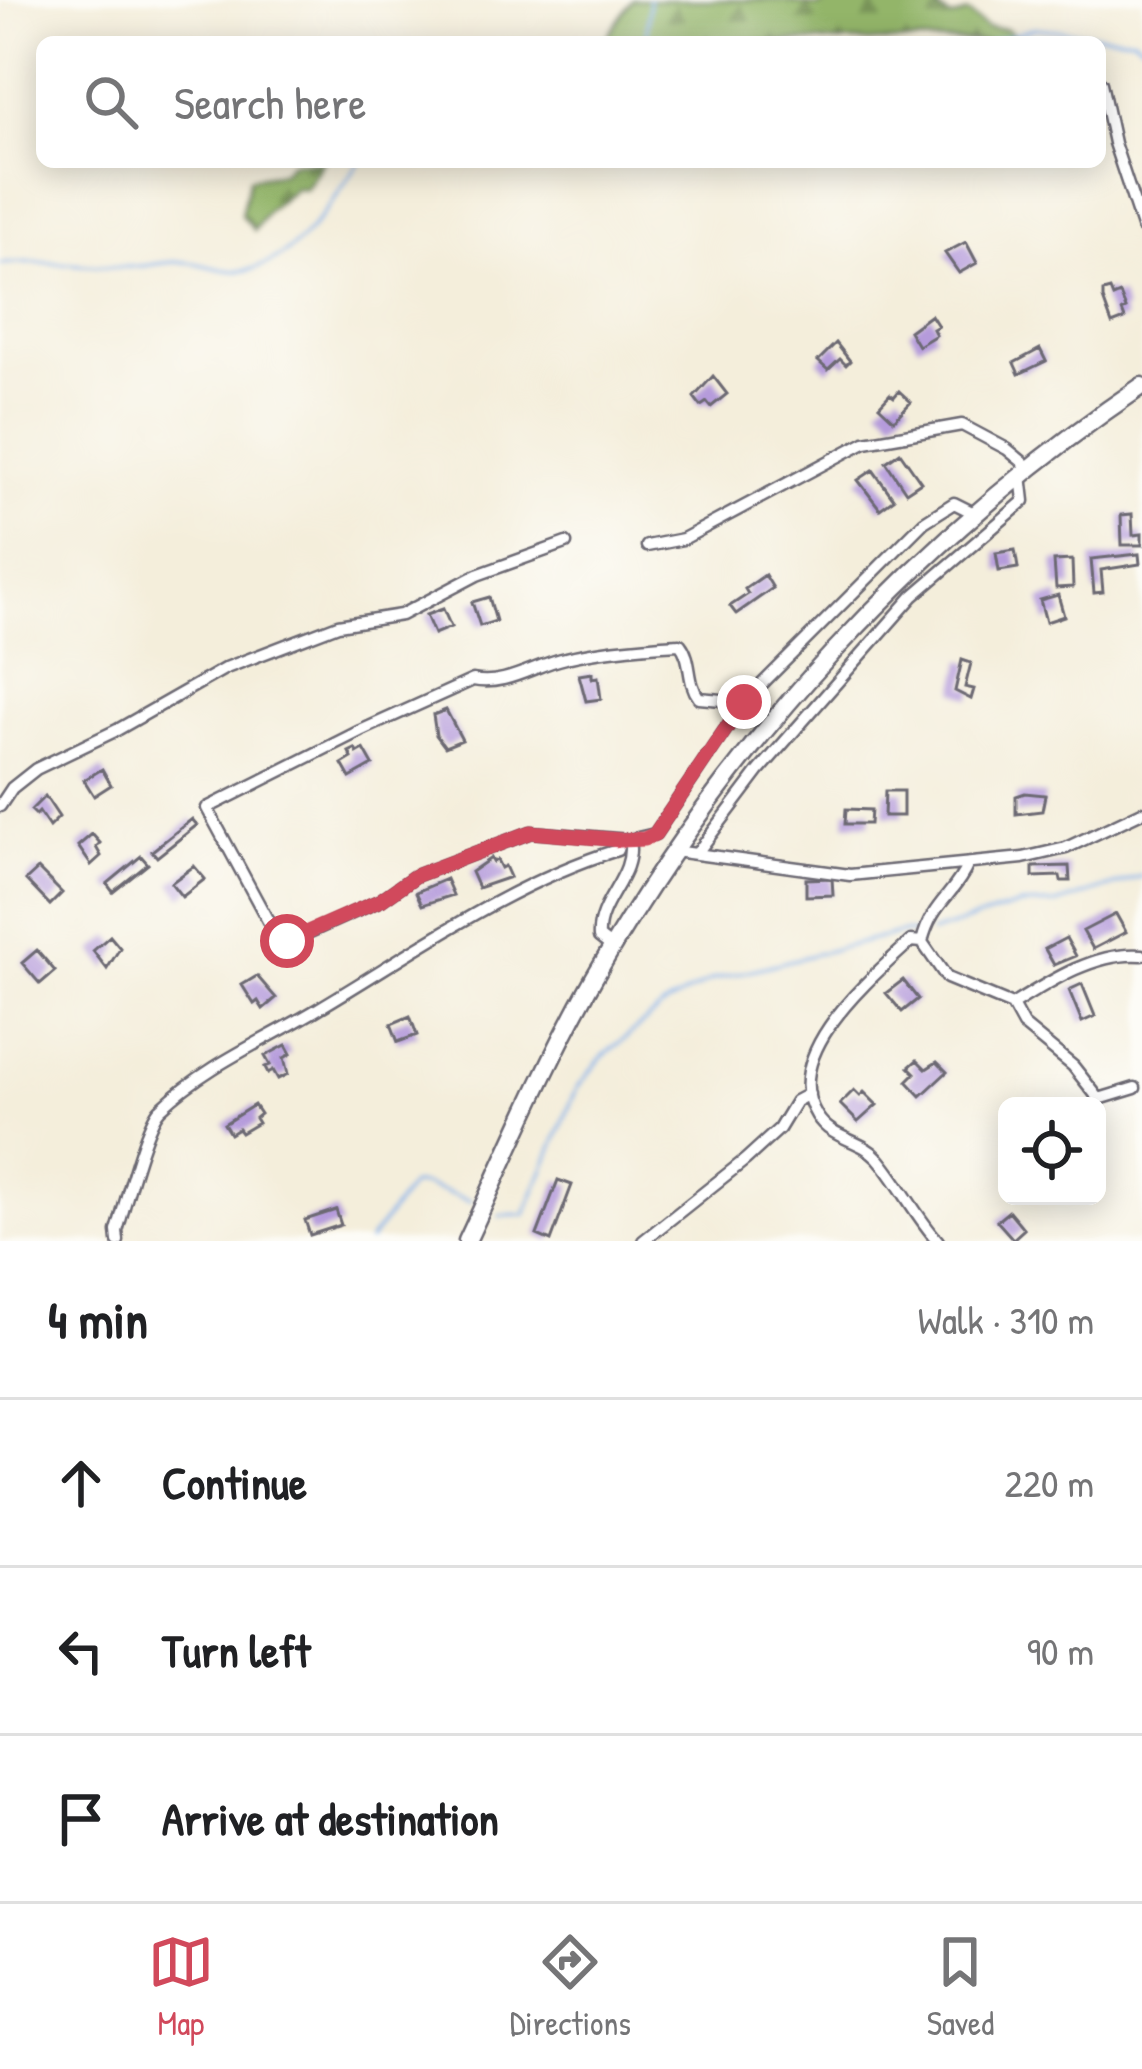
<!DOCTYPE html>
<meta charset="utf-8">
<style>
:root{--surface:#fff;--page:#f6f6f6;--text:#202124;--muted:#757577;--line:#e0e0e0;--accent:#d1495b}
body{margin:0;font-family:"Patrick Hand",sans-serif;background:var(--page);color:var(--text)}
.controls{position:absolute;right:36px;bottom:36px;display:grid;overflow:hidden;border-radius:18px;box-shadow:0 6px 30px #0003}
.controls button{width:108px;height:108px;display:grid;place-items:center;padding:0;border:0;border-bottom:3px solid var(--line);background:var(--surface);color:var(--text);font:60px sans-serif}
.stop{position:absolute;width:36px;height:36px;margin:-27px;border:9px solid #d1495b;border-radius:50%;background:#fff}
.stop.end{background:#d1495b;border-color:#fff;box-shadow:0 3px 12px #0008}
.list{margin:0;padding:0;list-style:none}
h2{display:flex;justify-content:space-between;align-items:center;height:156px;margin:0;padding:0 48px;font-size:51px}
h2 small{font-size:39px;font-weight:400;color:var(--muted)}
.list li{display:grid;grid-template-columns:78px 1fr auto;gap:36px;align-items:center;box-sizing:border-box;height:168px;padding:0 48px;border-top:3px solid var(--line)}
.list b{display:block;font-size:45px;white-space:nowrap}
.list em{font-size:39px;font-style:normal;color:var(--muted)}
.icon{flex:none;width:66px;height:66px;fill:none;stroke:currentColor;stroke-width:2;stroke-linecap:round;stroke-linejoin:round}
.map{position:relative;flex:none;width:1142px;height:1241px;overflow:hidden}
.search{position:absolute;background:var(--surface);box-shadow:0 6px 30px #0003;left:36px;right:36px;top:36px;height:132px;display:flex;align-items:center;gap:30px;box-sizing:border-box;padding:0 42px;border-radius:18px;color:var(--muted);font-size:45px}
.sheet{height:660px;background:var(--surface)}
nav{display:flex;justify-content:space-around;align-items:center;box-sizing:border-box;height:168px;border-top:3px solid var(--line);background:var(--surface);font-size:33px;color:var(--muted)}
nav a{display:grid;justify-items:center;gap:6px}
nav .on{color:var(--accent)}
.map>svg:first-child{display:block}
</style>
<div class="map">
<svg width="1142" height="1241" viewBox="0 0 1142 1241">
<defs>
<pattern id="forest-firs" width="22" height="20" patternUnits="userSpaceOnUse" patternTransform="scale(3)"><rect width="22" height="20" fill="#93b569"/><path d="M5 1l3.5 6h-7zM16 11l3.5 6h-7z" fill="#789358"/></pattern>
</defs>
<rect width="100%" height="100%" fill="#fdfcf7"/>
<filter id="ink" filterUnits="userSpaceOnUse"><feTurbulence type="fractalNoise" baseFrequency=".00833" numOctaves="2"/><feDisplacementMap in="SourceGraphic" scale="24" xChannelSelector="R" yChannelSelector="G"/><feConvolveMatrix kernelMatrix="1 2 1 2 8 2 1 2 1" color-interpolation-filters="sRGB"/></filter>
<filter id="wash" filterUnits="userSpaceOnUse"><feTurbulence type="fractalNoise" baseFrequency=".004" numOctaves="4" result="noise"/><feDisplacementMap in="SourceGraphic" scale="48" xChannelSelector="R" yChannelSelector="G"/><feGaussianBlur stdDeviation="2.7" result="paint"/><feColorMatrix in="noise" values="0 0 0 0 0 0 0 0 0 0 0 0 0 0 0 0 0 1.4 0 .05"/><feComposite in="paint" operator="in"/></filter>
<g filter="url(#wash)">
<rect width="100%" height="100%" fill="#f4eedb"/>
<path fill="url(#forest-firs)" stroke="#5a6c52" stroke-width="3" d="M632 0H781L819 7 830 0H935L940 11 952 18 968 13 987 28 1007 29 1018 39 1015 42H604Z
M292 162H323L305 189 295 188 269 209 254 230 241 215 249 178 281 173Z"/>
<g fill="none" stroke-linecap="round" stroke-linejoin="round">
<path stroke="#80b0eb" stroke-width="3" d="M646 42 649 0
M990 42 1035 28 1134 38 1142 44
M0 264C43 259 86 267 130 267 148 267 167 260 185 262 203 263 221 272 240 271 296 266 331 202 360 162
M931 933 1020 905 1057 904 1142 876
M500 1216 525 1215 577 1088 602 1057 665 1005 712 980 904 932 921 934
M369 1241 411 1185H424L471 1201"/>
</g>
<g id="blocks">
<path fill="#b59bdb" d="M966 242 977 263 959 273 945 253Z
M1110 290 1113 297 1120 294 1126 309 1122 311 1125 319 1112 324 1103 299V292Z
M931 315 938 326 933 329 936 335 918 346 909 331Z
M836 343 850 361 846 365 840 359 828 370 818 361Z
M1040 349 1046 361 1019 374 1014 363Z
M713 376 727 394 711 407 707 402 701 406 694 397Z
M899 391 911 402 894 420 879 406 890 394 894 397Z
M900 452 921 482 906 492 886 462Z
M873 470 894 499 880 509 858 480Z
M1132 514 1133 535 1142 534V545H1122L1121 515Z
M1015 550 1018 568 999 571 996 553Z
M1139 554 1140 564 1101 570 1103 592 1094 593 1091 559Z
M1072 560 1073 587 1056 588 1054 561Z
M765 575 773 588 736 614 730 606 748 594 745 589Z
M1058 595 1064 616 1046 622 1040 600Z
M489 597 496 621 480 626 472 602Z
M443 609 451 627 434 634 426 615Z
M962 660 971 663 965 687 974 689 971 699 955 691Z
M592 673V678L598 677 601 699 586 701 579 675Z
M446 710 462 740 445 747 436 735 433 715Z
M355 749 357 753 364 749 373 765 350 778 342 764 352 758 349 752Z
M102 769 111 785 94 796 84 780Z
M885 791H903V816H884Z
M1025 793 1045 795 1042 811 1016 814V796Z
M45 796 59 817 49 827 39 812 36 815 31 810Z
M846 809 871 810 870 824H845Z
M192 819 197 825 157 857 152 851Z
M92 834 100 843 96 847 101 856 91 865 78 846Z
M141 856 148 864 113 892 107 884Z
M491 858 493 862 497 860 501 868 505 866 510 877 478 888 471 872Z
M194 866 205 879 182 897 171 883Z
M1069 866 1070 881H1061L1060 876 1033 877V867Z
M38 869 62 893 50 905 26 880Z
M832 878 833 895 806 896V879Z
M446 879 453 895 422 905 416 892Z
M1116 914 1126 932 1093 949 1083 931Z
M110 936 120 948 107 969 93 951Z
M1066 938 1076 956 1054 965 1045 949Z
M37 950 55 971 40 984 22 963Z
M257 976 276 998 263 1009 258 1001 254 1004 242 985Z
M903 980 918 999 902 1012 886 993Z
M1082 984 1095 1016 1082 1022 1069 990Z
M410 1016 417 1035 398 1042 391 1024Z
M286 1045 291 1054 284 1058 288 1074 278 1079 273 1070 268 1073 265 1067 270 1065 265 1056Z
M917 1060 926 1069 937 1062 947 1072 921 1096 907 1081 915 1073 909 1067Z
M854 1090 860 1096 864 1092 877 1105 858 1122 840 1104Z
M254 1105 260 1114 255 1118 258 1123 241 1133 238 1129 230 1134 224 1124Z
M558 1180 572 1185 551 1241 537 1235Z
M336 1210 341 1225 310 1235 305 1220Z
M1009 1211 1024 1229 1013 1239 997 1221Z"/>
</g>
</g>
<g filter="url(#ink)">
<use href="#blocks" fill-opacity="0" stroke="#6c6973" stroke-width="3"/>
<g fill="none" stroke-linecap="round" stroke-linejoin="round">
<g stroke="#6c6973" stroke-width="15">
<path id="minor" d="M1101 83 1114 143 1142 227
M647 546 683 539 865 442 962 425 1007 449 1030 468
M0 806 12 788 36 769 117 730 226 668 338 625 401 615 477 575 566 543
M629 840 655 834 744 702 924 522 954 503 976 514
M674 851 850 875 1023 858 1066 848 1142 812
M697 853 759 771 913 596 1024 501 1021 475
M968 864C955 895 931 903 922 942L947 978 1012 1005 1023 1025 1073 1066 1099 1099 1135 1088
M922 942 911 941C871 978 778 1055 817 1116 832 1140 861 1139 878 1158 900 1184 915 1215 938 1241
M613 948 599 937C596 902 637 876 629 840L531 832 415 876 381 900 281 945 207 808 360 731 473 680C505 687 536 664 566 658 602 649 643 646 680 644 693 660 686 681 699 698L744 702
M1012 1005C1050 981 1097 951 1142 955
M118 1241 117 1231C125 1205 145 1125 160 1109 205 1066 264 1041 316 1010 414 952 508 884 617 850L620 840
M643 1241 745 1160 779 1129 796 1101 809 1094"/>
</g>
<g stroke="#6c6973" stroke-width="21">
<path id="primary" d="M467 1241C508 1153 546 1063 594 978 730 742 917 538 1142 386"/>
</g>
<use href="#minor" stroke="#fff" stroke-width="10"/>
<use href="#primary" stroke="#fff" stroke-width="16"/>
</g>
</g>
<g fill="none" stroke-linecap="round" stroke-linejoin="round" filter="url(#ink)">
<path stroke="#d1495b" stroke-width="15" d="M287 941 381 900 415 876 531 832 620 840 644 839 655 834 744 702"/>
</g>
</svg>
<div class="controls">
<button><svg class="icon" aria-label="locate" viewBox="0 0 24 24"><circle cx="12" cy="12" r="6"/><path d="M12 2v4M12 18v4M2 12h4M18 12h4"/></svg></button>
</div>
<div class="stop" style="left:287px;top:941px"></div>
<div class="stop end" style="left:744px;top:702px"></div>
<div class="search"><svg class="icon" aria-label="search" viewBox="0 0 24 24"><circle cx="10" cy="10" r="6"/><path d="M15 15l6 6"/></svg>Search here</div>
</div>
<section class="sheet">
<h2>4 min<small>Walk · 310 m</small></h2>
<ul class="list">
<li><svg class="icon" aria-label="ahead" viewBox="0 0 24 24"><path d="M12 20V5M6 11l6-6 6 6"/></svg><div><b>Continue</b></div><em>220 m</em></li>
<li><svg class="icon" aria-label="left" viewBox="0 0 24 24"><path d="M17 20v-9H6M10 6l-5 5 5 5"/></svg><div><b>Turn left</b></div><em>90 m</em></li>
<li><svg class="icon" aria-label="arrive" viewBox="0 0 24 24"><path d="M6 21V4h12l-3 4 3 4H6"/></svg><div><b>Arrive at destination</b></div></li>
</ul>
</section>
<nav>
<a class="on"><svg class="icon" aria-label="map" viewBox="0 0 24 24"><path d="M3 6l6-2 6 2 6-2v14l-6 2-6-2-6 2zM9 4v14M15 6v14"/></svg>Map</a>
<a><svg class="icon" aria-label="directions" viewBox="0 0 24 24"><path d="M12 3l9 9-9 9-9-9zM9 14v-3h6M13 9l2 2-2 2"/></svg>Directions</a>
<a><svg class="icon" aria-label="saved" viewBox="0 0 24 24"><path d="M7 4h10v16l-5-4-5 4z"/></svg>Saved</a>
</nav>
